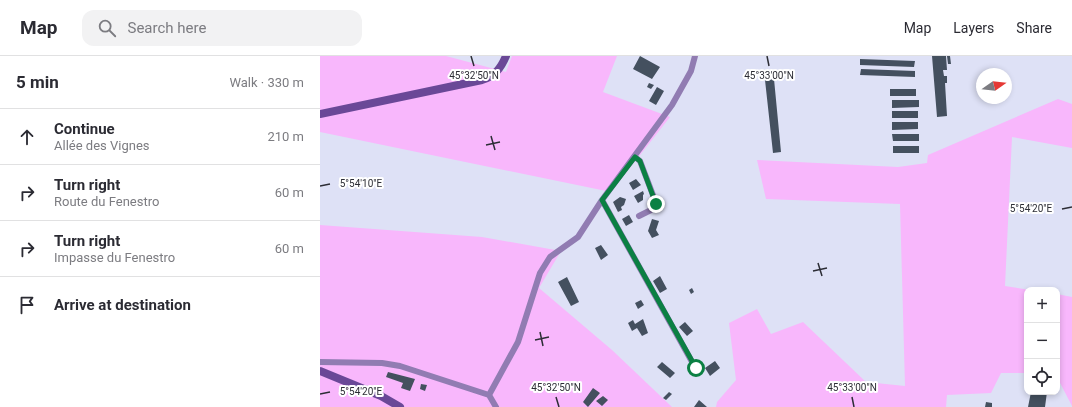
<!DOCTYPE html>
<meta charset="utf-8">
<style>
:root{--surface:#fff;--page:#f2f2f3;--text:#2b2b33;--muted:#7c7c81;--line:#e1e1e2}
body{margin:0;font-family:Roboto,sans-serif;background:var(--page);color:var(--text)}
.controls{position:absolute;right:12px;bottom:12px;display:grid;overflow:hidden;border-radius:8px;box-shadow:0 2px 6px #0003}
.controls button{width:36px;height:36px;display:grid;place-items:center;padding:0;border:0;border-bottom:1px solid var(--line);background:var(--surface);color:var(--text);font:20px sans-serif}
.compass{position:absolute;left:656px;top:12px;width:36px;height:36px;border-radius:50%;background:var(--surface);box-shadow:0 2px 6px #0003;rotate:76deg}
.stop{position:absolute;width:12px;height:12px;margin:-9px;border:3px solid #0b8043;border-radius:50%;background:#fff}
.stop.end{background:#0b8043;border-color:#fff;box-shadow:0 1px 4px #0008}
.list{margin:0;padding:0;list-style:none}
h2{display:flex;justify-content:space-between;align-items:center;height:52px;margin:0;padding:0 16px;font-size:17px}
h2 small{font-size:13px;font-weight:400;color:var(--muted)}
.list li{display:grid;grid-template-columns:26px 1fr auto;gap:12px;align-items:center;box-sizing:border-box;height:56px;padding:0 16px;border-top:1px solid var(--line)}
.list b{display:block;font-size:15px;white-space:nowrap}
.list p{margin:0;font-size:13px;white-space:nowrap;color:var(--muted)}
.list em{font-size:13px;font-style:normal;color:var(--muted)}
.icon{flex:none;width:22px;height:22px;fill:none;stroke:currentColor;stroke-width:2;stroke-linecap:round;stroke-linejoin:round}
.map{position:relative;flex:none;width:752px;height:351px;overflow:hidden}
header{display:flex;align-items:center;gap:24px;box-sizing:border-box;height:56px;padding:0 20px;background:var(--surface);border-bottom:1px solid var(--line)}
header strong{font-size:19px}
nav{display:flex;gap:22px;margin-inline-start:auto;font-size:14px}
.search{width:280px;height:36px;background:var(--page);display:flex;align-items:center;gap:10px;box-sizing:border-box;padding:0 14px;border-radius:12px;color:var(--muted);font-size:15px}
main{display:flex}
aside{flex:1;background:var(--surface)}
.map>svg:first-child{display:block}
</style>
<header>
<strong>Map</strong>
<div class="search"><svg class="icon" aria-label="search" viewBox="0 0 24 24"><circle cx="10" cy="10" r="6"/><path d="M15 15l6 6"/></svg>Search here</div>
<nav><a>Map</a><a>Layers</a><a>Share</a></nav>
</header>
<main>
<aside>
<h2>5 min<small>Walk · 330 m</small></h2>
<ul class="list">
<li><svg class="icon" aria-label="ahead" viewBox="0 0 24 24"><path d="M12 20V5M6 11l6-6 6 6"/></svg><div><b>Continue</b><p>Allée des Vignes</p></div><em>210 m</em></li>
<li><svg class="icon" aria-label="right" viewBox="0 0 24 24"><path d="M7 20v-9h11M14 6l5 5-5 5"/></svg><div><b>Turn right</b><p>Route du Fenestro</p></div><em>60 m</em></li>
<li><svg class="icon" aria-label="right" viewBox="0 0 24 24"><path d="M7 20v-9h11M14 6l5 5-5 5"/></svg><div><b>Turn right</b><p>Impasse du Fenestro</p></div><em>60 m</em></li>
<li><svg class="icon" aria-label="arrive" viewBox="0 0 24 24"><path d="M6 21V4h12l-3 4 3 4H6"/></svg><div><b>Arrive at destination</b></div></li>
</ul>
</aside>
<div class="map">
<svg width="752" height="351" viewBox="0 0 752 351">
<rect width="100%" height="100%" fill="#dee1f6"/>
<path fill="#f8b7fc" d="M0 0H126L186 16 192 0H297L283 36 350 61 291 136 0 76Z
M738 43 752 48V92L692 81 685 230 710 234H707V317H681L671 337 627 339 626 351H396L397 346 416 324 409 267 437 253 451 278 483 266 546 326 585 330 580 148 446 143 437 104 578 111 607 107 608 99Z
M0 169 162 181 241 195 219 232 292 294 352 351H0Z
M737 238 752 241V350L737 321Z"/>
<path fill="#44505f" d="M320 0 340 11 332 23 313 13Z
M612 0H626L627 14H623L624 20H627V27H625L627 60 617 61Z
M627 0H630L631 8H628Z
M540 3 595 5 594 11 540 9Z
M541 13 595 15V21L540 19Z
M454 23 461 96 453 97 445 24Z
M329 27 334 29 331 33 327 31Z
M337 31 344 35 336 49 329 45Z
M570 33H596V40H570Z
M572 44H599V51L572 52Z
M572 55H598V62H572Z
M572 66H598V73L572 74Z
M572 78H599V85H573Z
M573 90H599V97H573Z
M316 123 321 129 313 134 309 127Z
M323 135 324 138 323 139V144L318 147 314 140Z
M300 141 306 143 304 149 301 151 302 154 298 156 293 146Z
M309 159 313 166 306 170 302 163Z
M332 163 339 165 336 174 339 179 332 182 328 175Z
M281 189 288 199 281 204 275 192Z
M340 220 347 233 340 237 333 225Z
M247 221 259 246 251 250 238 226Z
M372 232 374 236 371 238 369 234Z
M321 244 324 249 318 253 315 247Z
M323 263 328 277 322 280 317 272 312 275 308 267 313 264 315 268Z
M365 266 373 275 367 280 359 271Z
M395 305 400 312 390 320 385 312Z
M342 306 355 317 350 322 337 311Z
M68 316 95 323 90 335 81 332 83 327 66 321Z
M101 328 107 329 105 335 100 333Z
M273 332 280 337 268 351 263 346Z
M349 336 352 338 346 344 343 342Z
M711 336H727L725 351H708Z
M283 340 288 344 282 350 276 345Z
M379 344 387 351H374Z
M666 346 672 347V351H665Z"/>
<g fill="none" stroke-linecap="round" stroke-linejoin="round">
<path stroke="#917cb2" stroke-width="6" d="M315 101 320 105 336 147 331 154 319 160
M282 144 376 313
M0 306 62 307 80 310 169 339 176 351
M169 339 198 286 220 217 230 201 258 181 282 144 352 49 371 15 375 0"/>
<path stroke="#6a4897" stroke-width="8" d="M0 58 162 24C175 20 181 12 186 0
M0 315 61 340 80 351"/>
</g>
<g fill="none" stroke-linecap="round" stroke-linejoin="round">
<path stroke="#0b8043" stroke-width="5" d="M336 148 320 105 315 101 282 144 376 312"/>
</g>
<path fill="none" stroke="#2c2d35" stroke-width="1.5" d="M151 0 154 10M447 0 449 10M171 80 175 94M166 89 180 86M0 130 10 128M742 153 752 151M498 207 502 220M493 215 507 212M220 276 223 290M215 284 229 281M0 338 10 336M236 341 239 351M532 341 534 351"/>
<g font-size="10" text-anchor="middle" fill="#2c2d35" stroke="#fff" stroke-width="4" stroke-linejoin="round" paint-order="stroke">
<text x="154" y="23">45°32'50"N</text>
<text x="449" y="23">45°33'00"N</text>
<text x="41" y="131">5°54'10"E</text>
<text x="711" y="156">5°54'20"E</text>
<text x="236" y="335">45°32'50"N</text>
<text x="532" y="335">45°33'00"N</text>
<text x="41" y="339">5°54'20"E</text>
</g>
</svg>
<div class="controls">
<button>+</button>
<button>−</button>
<button><svg class="icon" aria-label="locate" viewBox="0 0 24 24"><circle cx="12" cy="12" r="6"/><path d="M12 2v4M12 18v4M2 12h4M18 12h4"/></svg></button>
</div>
<svg class="compass" viewBox="-18 -18 36 36"><path d="M0-13l5 13h-10z" fill="#e53935"/><path d="M0 13l5-13h-10z" fill="#7c7c81"/></svg>
<div class="stop" style="left:376px;top:312px"></div>
<div class="stop end" style="left:336px;top:148px"></div>
</div>
</main>
